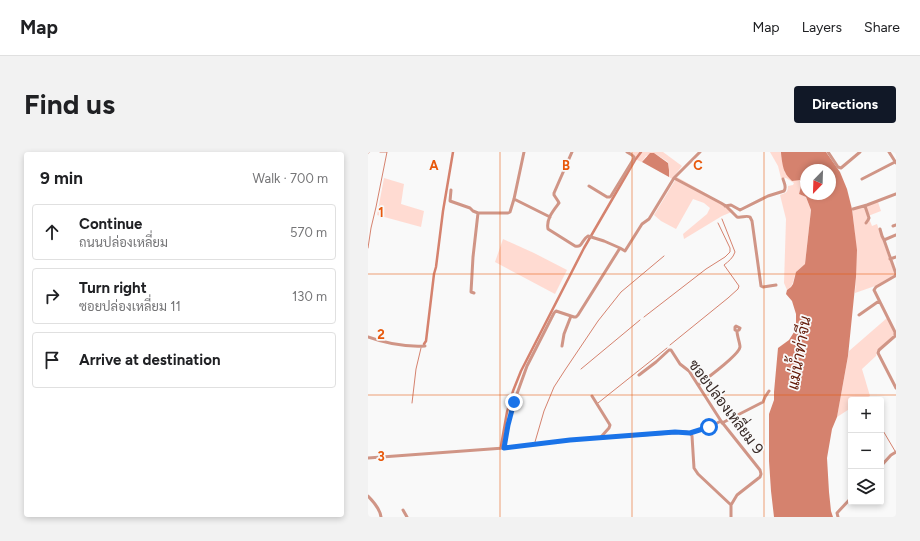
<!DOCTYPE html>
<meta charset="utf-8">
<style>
:root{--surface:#fff;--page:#f2f2f2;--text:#202124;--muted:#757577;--line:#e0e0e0;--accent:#111827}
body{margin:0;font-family:Figtree,Sarabun,sans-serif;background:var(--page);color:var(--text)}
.controls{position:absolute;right:12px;bottom:12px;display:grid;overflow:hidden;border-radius:4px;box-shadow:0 2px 6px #0003}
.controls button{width:36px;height:36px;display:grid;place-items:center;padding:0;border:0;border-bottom:1px solid var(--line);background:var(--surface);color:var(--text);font:20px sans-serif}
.compass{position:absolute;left:432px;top:12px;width:36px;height:36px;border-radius:50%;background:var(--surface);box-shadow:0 2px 6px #0003;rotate:203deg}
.stop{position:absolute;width:12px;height:12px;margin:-9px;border:3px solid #1a73e8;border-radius:50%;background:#fff}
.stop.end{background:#1a73e8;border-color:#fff;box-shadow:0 1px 4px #0008}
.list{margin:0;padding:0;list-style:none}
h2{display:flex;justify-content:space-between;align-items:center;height:52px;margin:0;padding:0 16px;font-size:17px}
h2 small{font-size:13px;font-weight:400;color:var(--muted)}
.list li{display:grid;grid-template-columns:26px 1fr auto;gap:12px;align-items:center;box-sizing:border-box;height:56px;margin:0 8px 8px;padding:0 8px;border:1px solid var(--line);border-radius:4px}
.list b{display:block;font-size:15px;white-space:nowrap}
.list p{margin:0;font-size:13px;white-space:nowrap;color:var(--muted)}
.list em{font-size:13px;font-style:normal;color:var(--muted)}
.icon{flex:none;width:22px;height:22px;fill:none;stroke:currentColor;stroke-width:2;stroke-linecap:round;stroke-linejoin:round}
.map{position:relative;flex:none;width:528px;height:365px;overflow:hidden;border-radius:4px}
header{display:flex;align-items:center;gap:24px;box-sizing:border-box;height:56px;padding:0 20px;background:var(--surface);border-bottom:1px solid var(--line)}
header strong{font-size:19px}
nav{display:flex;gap:22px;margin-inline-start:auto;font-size:14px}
.intro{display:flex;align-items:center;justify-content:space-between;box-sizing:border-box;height:96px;padding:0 24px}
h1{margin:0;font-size:28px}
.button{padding:10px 18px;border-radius:4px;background:var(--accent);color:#fff;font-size:14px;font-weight:700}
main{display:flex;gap:24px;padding:0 24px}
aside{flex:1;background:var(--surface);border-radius:4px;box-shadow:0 2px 6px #0003}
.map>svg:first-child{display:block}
</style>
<header>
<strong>Map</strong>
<nav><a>Map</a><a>Layers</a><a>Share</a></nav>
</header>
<div class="intro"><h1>Find us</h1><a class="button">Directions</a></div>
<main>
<aside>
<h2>9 min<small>Walk · 700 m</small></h2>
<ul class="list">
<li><svg class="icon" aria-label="ahead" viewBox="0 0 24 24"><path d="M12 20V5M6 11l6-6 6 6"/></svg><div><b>Continue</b><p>ถนนปล่องเหลี่ยม</p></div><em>570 m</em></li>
<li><svg class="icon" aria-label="right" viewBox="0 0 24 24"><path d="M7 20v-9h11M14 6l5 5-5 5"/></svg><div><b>Turn right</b><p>ซอยปล่องเหลี่ยม 11</p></div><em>130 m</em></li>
<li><svg class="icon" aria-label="arrive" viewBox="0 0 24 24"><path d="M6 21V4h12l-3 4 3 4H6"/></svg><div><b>Arrive at destination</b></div></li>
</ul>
</aside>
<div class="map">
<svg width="528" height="365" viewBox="0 0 528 365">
<rect width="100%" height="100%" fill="#f9f9f9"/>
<path fill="#ffdbd2" d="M264 0H295L314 14 304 27 301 25V18L300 10 286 1 278 4 274 10 269 8Z
M402 0H413C413 7 416 14 417 21L432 28 433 34 431 42 438 45 443 58 437 112C434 115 429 118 428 121 424 129 427 132 419 138L416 131 418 67 412 43C417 41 420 41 420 34L425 33 426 31 418 26H413L410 14Z
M309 25 339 42 366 59 354 64 316 87 315 82 339 62 342 56 336 51 325 47 308 77 293 69 286 63Z
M16 26 36 32 33 52 56 59 53 75 9 63Z
M510 50 513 59 500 64 504 74 509 72 526 120V123L507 134 487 141C489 112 488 85 484 57Z
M135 87 166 101 199 118 187 142 127 110Z
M519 166 527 180 526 183 509 199 508 204 494 217 502 244 496 248H483V256L469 265 481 199Z"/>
<path fill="#d5826e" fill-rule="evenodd" d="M413 0H458L472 20 479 37 484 57 489 98 488 125 480 204 469 265 464 277 459 306 461 340 463 359 465 365H406L403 339 401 309V262L406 248V240L410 196 421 188 428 177V162L424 149 418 142 419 138 423 135 425 132 428 120 437 112 443 58 438 45 431 42 433 34 432 28 424 29C421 26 418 23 417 20 415 17 413 4 413 0ZM438 18H462V42H438Z
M282 1H286L300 11 301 18V25L274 10Z"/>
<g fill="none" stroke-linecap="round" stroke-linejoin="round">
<path stroke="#d5826e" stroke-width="1" d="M0 2 2 0
M0 96 3 76 8 55 19 0H12
M276 165 338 117 357 105 362 100V96L350 71
M302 193 360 146 370 137 371 134 356 113C361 109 365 106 367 100L354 67
M213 217 272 168
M44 251 48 217 53 196
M230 251 299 196
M514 277 527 299
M167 290 176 259 186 235 197 218 230 169 253 140 296 104"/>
<path stroke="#d5826e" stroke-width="2.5" d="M56 192 58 189 66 122 68 115 75 59 85 0
M133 294 139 260 145 239 153 219 216 96 267 8 273 0"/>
<path stroke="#d09586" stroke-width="3" d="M204 0 186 41V43L190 49 191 51C185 59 178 67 180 77L207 94C215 96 213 88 220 84L236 89 252 96
M460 0 470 15 473 16 492 0
M521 0 528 11
M306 26 353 51 358 54 369 65C374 66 378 63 382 65L384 69 393 134 395 135 408 133
M494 27 527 10
M221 34 239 45H242L243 44 265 8 266 5 264 3 259 0
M83 38 82 49 102 56 105 59 110 61H140L142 60 146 47 156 0
M146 47 182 65
M357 54 363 53 372 58 400 44 416 39C419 35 416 31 415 27
M497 54 501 66 500 68 498 71
M485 57 499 53 528 42
M525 74 528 73
M512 77 514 84 516 88
M528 83 516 88 528 122
M522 107 528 105
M528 122 527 124 508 135 506 138 527 180V184L511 198 510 201 528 236
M106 141 103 140 105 105 110 61
M491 163 511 149
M0 185C19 192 37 195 57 194
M194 194 196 182 203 164
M271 223 288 210 301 198H303L312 212 321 219 353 269 392 318 393 322 392 325 369 343 363 353
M330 233C338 227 371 203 372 195 372 191 369 184 369 179L367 178V175L368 174 372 176 371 178 369 179
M224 244 242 273 241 276 232 286
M354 271 395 250 397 245 401 239
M322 281 341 275 353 269
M136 296 140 273 146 250 159 214 186 161 188 159 206 165H208L210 163 252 96 257 99 274 72 281 67 306 26 332 0
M0 306 136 296 202 288 318 280 322 281 324 284 326 316 330 322 363 353V365
M513 314 523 303 528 300
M0 344C6 350 12 357 13 365
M35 358 39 365
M470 365 469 361 483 346"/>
</g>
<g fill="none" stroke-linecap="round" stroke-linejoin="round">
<path stroke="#1a73e8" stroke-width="5" d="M146 250 140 273 136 296 202 288 307 280 322 281 341 275"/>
</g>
<path fill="none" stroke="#e8590c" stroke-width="1" stroke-opacity="0.55" d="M132 0V365M264 0V365M396 0V365M0 122H528M0 243H528"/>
<g text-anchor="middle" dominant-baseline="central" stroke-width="3.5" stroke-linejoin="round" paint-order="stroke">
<g font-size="15" fill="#382a27" stroke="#f9f9f9">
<text transform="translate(358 255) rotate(53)">ซอยปล่องเหลี่ยม 9</text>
</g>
<g font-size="16" font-style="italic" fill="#621806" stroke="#f9f9f9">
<text transform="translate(431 201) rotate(-80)">แม่น้ำท่าจีน</text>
</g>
</g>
<g font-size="13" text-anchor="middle" font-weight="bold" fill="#e8590c" stroke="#f9f9f9" stroke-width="3.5" stroke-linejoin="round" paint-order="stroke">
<text x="66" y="18">A</text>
<text x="198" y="18">B</text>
<text x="330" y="18">C</text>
<text x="13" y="65">1</text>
<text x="13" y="187">2</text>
<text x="13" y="309">3</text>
</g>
</svg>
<div class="controls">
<button>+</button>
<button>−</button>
<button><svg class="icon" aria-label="layers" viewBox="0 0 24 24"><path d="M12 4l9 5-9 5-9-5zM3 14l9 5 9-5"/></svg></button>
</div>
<svg class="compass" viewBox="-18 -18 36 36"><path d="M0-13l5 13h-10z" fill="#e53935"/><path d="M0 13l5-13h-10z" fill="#757577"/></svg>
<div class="stop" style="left:341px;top:275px"></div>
<div class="stop end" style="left:146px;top:250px"></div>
</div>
</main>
